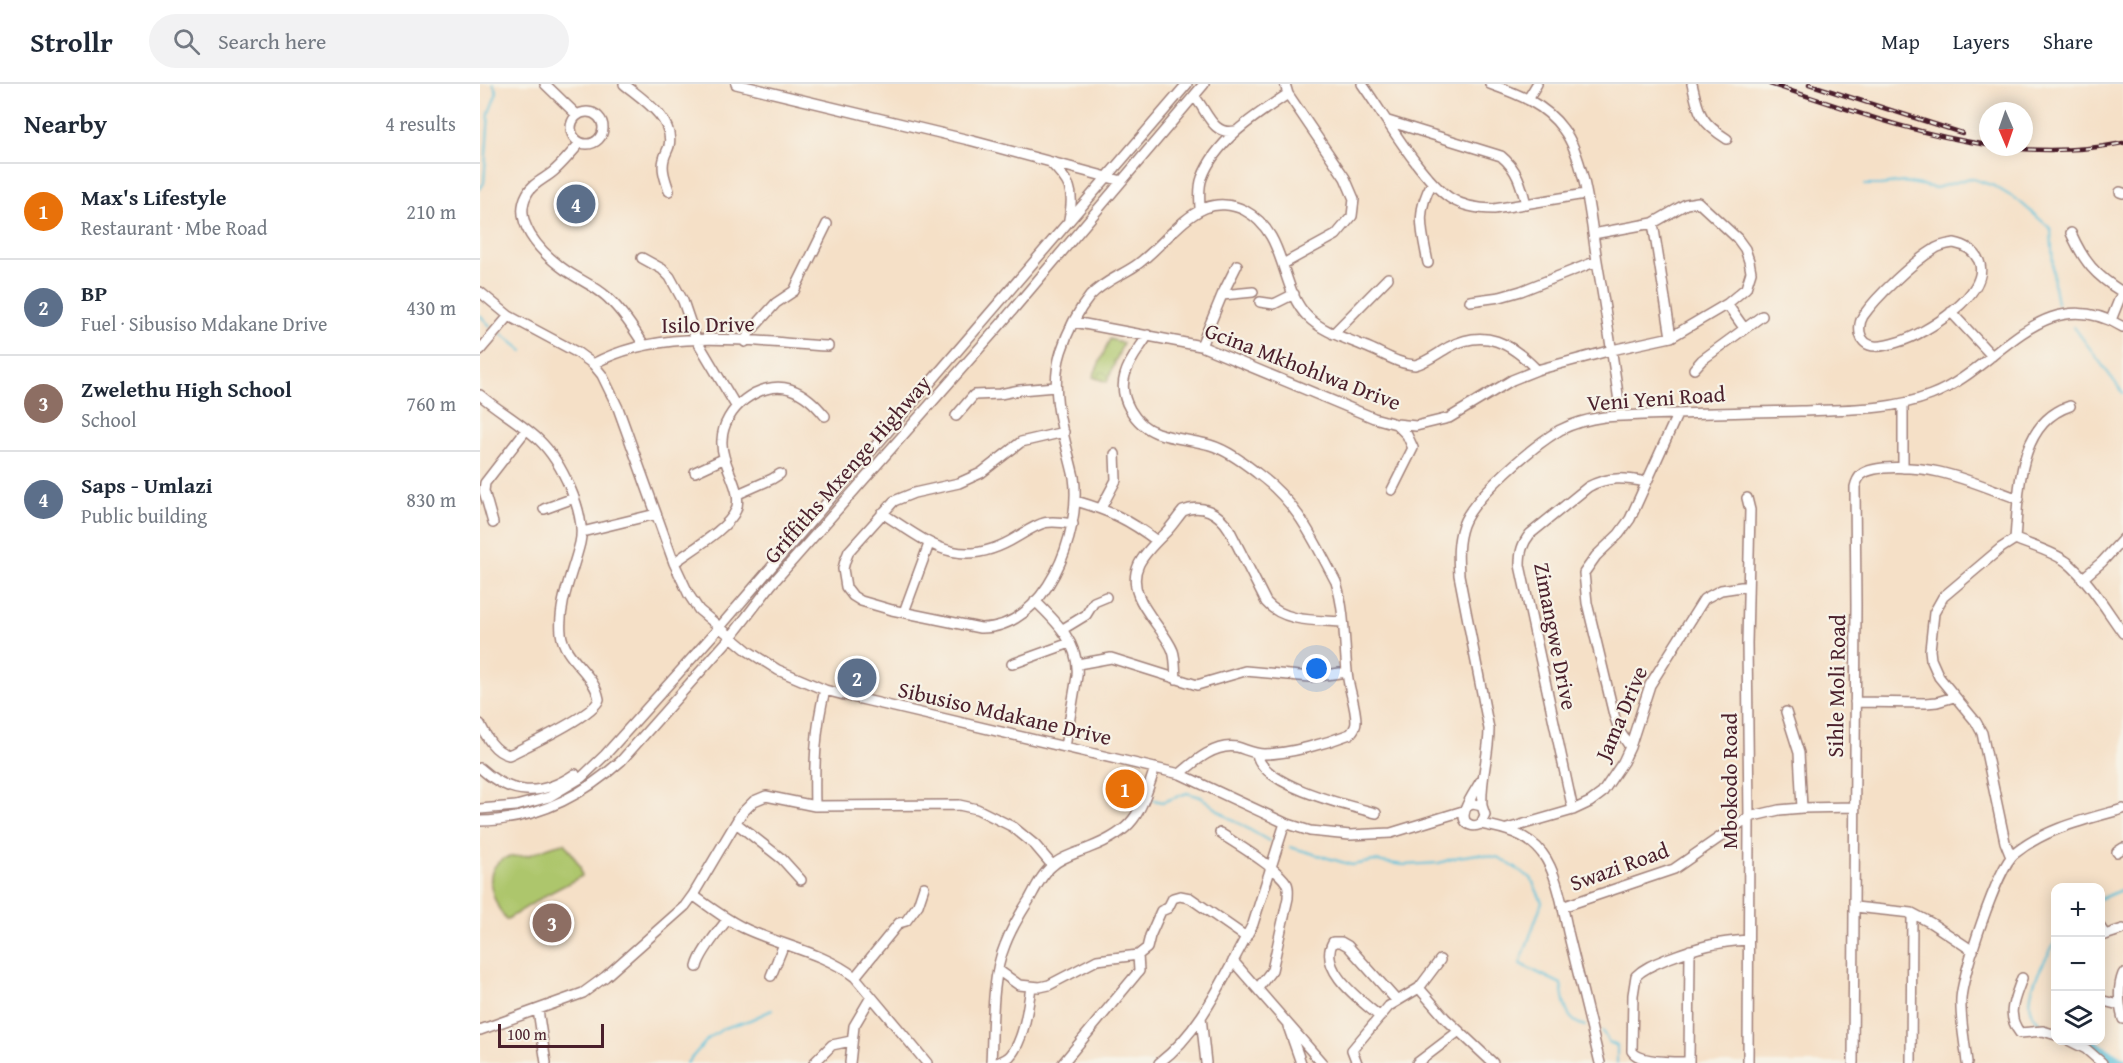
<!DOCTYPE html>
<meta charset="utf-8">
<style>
:root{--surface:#fff;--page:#f2f2f3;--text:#1f2937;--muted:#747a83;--line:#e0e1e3;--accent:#b45309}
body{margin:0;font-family:"Gentium Book Plus",serif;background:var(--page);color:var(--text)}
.controls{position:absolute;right:18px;bottom:18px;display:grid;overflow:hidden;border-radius:12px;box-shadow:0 3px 15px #0003}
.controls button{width:54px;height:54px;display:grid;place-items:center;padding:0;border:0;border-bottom:2px solid var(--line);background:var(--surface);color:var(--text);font:30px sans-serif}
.compass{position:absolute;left:1499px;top:18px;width:54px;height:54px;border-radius:50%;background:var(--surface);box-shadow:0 3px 15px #0003;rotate:178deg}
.scale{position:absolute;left:18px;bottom:15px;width:106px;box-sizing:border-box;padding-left:6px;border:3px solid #4a1f2b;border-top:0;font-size:16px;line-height:21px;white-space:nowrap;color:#4a1f2b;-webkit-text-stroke:4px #f7f3e8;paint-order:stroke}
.you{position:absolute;left:837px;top:585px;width:21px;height:21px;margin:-15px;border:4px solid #fff;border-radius:50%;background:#1a73e8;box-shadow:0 0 0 9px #1a73e833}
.badge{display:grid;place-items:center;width:39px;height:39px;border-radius:50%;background:var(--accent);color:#fff;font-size:20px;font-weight:700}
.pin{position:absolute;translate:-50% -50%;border:3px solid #fff;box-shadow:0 2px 6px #0006}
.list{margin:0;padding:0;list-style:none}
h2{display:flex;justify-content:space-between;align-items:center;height:78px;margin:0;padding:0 24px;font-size:26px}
h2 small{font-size:20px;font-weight:400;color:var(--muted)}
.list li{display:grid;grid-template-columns:39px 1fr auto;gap:18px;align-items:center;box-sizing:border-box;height:96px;padding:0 24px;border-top:2px solid var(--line)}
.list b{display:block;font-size:22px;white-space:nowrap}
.list p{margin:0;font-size:20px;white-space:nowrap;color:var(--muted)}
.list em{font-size:20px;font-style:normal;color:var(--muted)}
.icon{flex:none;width:33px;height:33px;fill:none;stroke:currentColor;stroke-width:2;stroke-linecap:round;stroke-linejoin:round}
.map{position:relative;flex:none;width:1643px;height:979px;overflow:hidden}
header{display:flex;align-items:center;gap:36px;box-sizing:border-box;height:84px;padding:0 30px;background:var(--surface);border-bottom:2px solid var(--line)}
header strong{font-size:28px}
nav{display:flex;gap:33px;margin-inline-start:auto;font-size:21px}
.search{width:420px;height:54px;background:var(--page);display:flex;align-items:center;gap:15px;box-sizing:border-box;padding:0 21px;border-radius:33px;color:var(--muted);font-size:22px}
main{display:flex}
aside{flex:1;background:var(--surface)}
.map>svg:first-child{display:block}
</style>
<header>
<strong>Strollr</strong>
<div class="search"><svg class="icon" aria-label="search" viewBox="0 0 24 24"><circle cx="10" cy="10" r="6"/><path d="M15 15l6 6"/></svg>Search here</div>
<nav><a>Map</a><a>Layers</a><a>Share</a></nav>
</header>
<main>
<aside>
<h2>Nearby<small>4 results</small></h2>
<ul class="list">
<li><span class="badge" style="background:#e8710a">1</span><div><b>Max's Lifestyle</b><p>Restaurant · Mbe Road</p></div><em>210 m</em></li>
<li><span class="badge" style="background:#5c6f8a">2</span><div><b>BP</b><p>Fuel · Sibusiso Mdakane Drive</p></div><em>430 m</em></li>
<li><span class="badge" style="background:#8d6e63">3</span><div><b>Zwelethu High School</b><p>School</p></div><em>760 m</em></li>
<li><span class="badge" style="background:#5c6f8a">4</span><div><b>Saps - Umlazi</b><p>Public building</p></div><em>830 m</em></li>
</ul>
</aside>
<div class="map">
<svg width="1643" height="979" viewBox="0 0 1643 979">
<defs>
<pattern id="park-crowns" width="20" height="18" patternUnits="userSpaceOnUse" patternTransform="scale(1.5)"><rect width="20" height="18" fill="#adc66c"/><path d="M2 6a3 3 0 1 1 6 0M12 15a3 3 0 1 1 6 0" fill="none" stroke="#8fa059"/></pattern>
</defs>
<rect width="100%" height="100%" fill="#f7f3e8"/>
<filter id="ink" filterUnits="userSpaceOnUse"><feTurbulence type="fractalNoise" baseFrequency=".0167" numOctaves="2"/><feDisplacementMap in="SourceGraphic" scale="12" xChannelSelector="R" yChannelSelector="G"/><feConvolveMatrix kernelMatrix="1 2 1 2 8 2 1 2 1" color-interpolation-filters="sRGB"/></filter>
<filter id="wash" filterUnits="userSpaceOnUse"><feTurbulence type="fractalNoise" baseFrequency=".008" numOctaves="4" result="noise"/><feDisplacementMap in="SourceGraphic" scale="24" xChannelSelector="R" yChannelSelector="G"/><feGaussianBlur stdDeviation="1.35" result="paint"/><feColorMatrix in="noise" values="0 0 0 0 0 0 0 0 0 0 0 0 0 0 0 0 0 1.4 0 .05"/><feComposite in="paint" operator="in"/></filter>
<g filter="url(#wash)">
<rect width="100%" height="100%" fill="#f5e0c7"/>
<path fill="url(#park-crowns)" stroke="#7c724c" stroke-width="1.5" d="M630 255 643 259 627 298 613 293Z"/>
<path fill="#adc66c" stroke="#7c724c" stroke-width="1.5" d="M85 759 100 782 102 792 66 811 26 836C16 822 0 790 21 776 29 771 40 773 49 771 61 767 72 760 85 759Z"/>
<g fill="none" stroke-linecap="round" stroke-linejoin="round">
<path stroke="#5dc1db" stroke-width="2" d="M1384 101H1400L1424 98 1456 104 1490 94 1514 102 1539 117 1571 145 1574 202 1577 219
M0 105 4 99 9 29 17 8 13 0
M0 231 10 242
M1594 243 1643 309
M22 250 43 267
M669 715 683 718 707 709 721 713 746 732 789 757
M810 763 872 781 894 777 924 781 959 779 978 773 998 770 1020 774 1051 794 1062 818 1040 880 1081 900C1084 917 1084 937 1105 942
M1620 815 1643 805
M1571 945C1528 929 1563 882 1576 856
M1122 947 1129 958 1137 962V979
M1603 956 1605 957
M207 979 228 955 244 944 270 936 292 926"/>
<path stroke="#5dc1db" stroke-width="12" d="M1605 957 1642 979"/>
</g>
</g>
<g filter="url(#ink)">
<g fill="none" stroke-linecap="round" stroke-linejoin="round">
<g stroke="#a08079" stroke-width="12">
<path id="minor" d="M65 0 97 31
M144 0C161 14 195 35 189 62 188 66 185 70 184 75 181 86 186 97 189 107
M256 0 489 56 642 97
M882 0C904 31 940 94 970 114 984 123 998 125 1014 125L1105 110
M1010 0C1038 10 1065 20 1083 45 1106 75 1111 140 1117 177 1126 229 1134 280 1141 332
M1212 0C1219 30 1220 38 1247 55
M714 12C727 26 732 52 755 47
M1048 15 1057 0
M91 44a16 16 0 1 1 32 0a16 16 0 1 1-32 0Z
M908 37 1021 72C1037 85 1041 100 1046 120
M100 59C92 68 84 78 75 86 67 94 52 99 47 110 32 138 60 167 81 183 95 194 114 201 127 213 142 227 153 244 164 261
M570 78C590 98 595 106 589 135
M1640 108 1643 109
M720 126C720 116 718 104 722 94 736 56 776 31 808 10
M1173 139 1191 253
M1591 149C1604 178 1615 191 1642 208
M1474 159C1485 161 1494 166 1499 177 1512 209 1444 251 1418 258 1405 262 1384 268 1380 249 1379 243 1380 237 1383 232 1397 212 1432 179 1453 166 1459 161 1467 160 1474 159Z
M162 174 182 185 190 193 203 217 216 255 256 322
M948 179C942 147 935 129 952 99
M803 180 856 151 872 132 874 115 865 94 808 10 805 0
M0 208 29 232 98 269 113 280 122 291 138 324 194 479 209 511 219 526 268 567 298 586 345 606 368 612 700 690 805 739 830 747 870 751 911 749 983 727
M742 211 773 208
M990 217 1020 213 1041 207 1117 177
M780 218 794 220 814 210
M1247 220 1264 244
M1471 228 1512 272
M1631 236 1643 206
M594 238 721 262 894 334 916 340 936 342 969 334 1032 296 1057 286 1132 266 1191 253 1247 220 1266 204 1271 188 1269 177 1265 165 1257 154 1218 118 1206 120 1173 139 1113 150
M853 250 908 194
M668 251C660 264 649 276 645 291 638 314 655 341 677 349 694 355 713 356 730 361 747 366 763 378 777 389 818 419 833 455 856 498 865 527 864 557 867 587 868 604 876 621 876 638 876 643 874 646 870 650 847 659 809 670 784 670 775 670 767 666 757 663 736 659 716 676 700 690
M265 258 269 249 296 219 314 207 347 140
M721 262 742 211 757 181
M0 266 29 232
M113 280C182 242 271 258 348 262
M1214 285 1222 276 1282 232
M0 311C19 327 41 339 59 356 80 376 107 429 100 459 93 488 78 519 81 549 84 576 114 588 119 615 116 630 45 663 29 671 14 668 6 652 0 640
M476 332 494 311 520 310 540 306 575 303
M584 348 541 358 501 389 479 399 434 409 414 417 369 467 365 477 363 485 366 503 373 512 381 517 412 526 500 544C566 545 602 449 594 393 585 353 568 309 581 268 587 249 597 228 610 212 623 198 640 192 655 182 679 166 699 135 725 124 737 119 752 120 764 126 808 149 799 205 828 233 843 248 865 254 884 262 901 268 917 280 935 281 947 278 958 269 969 263 1005 244 1031 259 1057 286
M1423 384V320
M215 388 243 375
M912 406 933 364 927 351 916 340
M258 410 292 395 300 390
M1267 414 1270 426 1267 559 1269 733 1268 979
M596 417C630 427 648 435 677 457
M621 424 636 396 635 370
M64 425 94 414
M402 429C450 460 480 488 537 453 562 438 564 435 593 440
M13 439 4 407 5 399 46 346
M102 448 176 430
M1535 455C1552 462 1572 467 1587 478 1608 495 1627 527 1643 549
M194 479C211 466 248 445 256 426 264 405 240 380 242 356 243 325 279 296 310 305 325 310 335 320 345 332
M1602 495 1622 478 1643 455
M555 517C576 537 600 560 597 592L585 663
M424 528 449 460
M583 545 606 531 614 518 626 513
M532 580 590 559
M598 580 631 574 717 601 765 587 831 593 867 588
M696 595C695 586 696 576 693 567 683 541 643 513 659 480 665 468 676 458 686 448 692 442 697 434 703 427 722 419 739 429 749 445L786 518C805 539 838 536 863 538
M1375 618 1446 619 1457 618 1474 613
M1306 628 1319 669 1322 724
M1150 663 1140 648 1134 631 1107 519 1104 489 1116 472 1139 450 1150 435 1197 331
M777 670C782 702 869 722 896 729
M0 684C31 712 61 713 95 690
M335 722C334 682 335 644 345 606
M987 722 993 720 1002 722 1005 731 1001 740C996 742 992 743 987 739 977 731 995 708 1000 698
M1002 722C1000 696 1009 672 1009 645L979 491C978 474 977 458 983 441 993 413 1054 361 1080 346 1094 339 1109 335 1124 333 1189 329 1255 329 1320 327 1364 325 1410 327 1451 311 1519 285 1561 195 1643 243
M0 725 36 722 69 713 101 694 125 671 239 544 707 0
M1093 726 1040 481C1040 468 1042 460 1050 450L1108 403C1128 392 1145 394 1166 398
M0 737C55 736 101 713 141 677L251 553 291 501 520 241 724 0
M256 739 302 775 321 796
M1001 740C1023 744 1048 750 1062 769 1077 788 1083 825 1088 848 1099 892 1109 935 1120 979
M1027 745 1093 726 1110 718 1122 709 1143 678 1150 663 1170 601 1224 515 1241 506 1268 502
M740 749C756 760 798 784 807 800 809 804 808 810 808 814L792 886 778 904
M1637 768 1643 764
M1531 773 1525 758 1502 649 1496 638 1459 593 1451 575 1450 566 1454 529 1463 513 1521 464 1535 455C1539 409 1537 339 1590 322
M213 811C231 824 248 837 268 846 304 862 344 869 375 893L447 979
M1082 823 1194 785 1269 733 1299 726 1322 724 1374 723
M1375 823 1432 829 1451 839 1493 867
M1620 843 1625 851 1643 845
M753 877 842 979
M217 883C220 869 238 848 247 836
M518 886 539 901 560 903 569 901 617 876 658 871
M1643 890C1637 905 1639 920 1643 935
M291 892 304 860
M375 893 419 839 426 837 438 821 444 803
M1542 894C1535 915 1525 930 1540 949L1563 947 1576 951
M939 904 965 934 1013 979
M1620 916 1639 921
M58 926 66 979
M721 933 726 979
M900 933C882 917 837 886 853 858H861L868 862 917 917
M808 942 821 979
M0 946 103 909 125 893 205 822 213 811 261 730 274 717 286 712 335 722 479 721 497 725 533 743 555 761 572 781
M1588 956 1606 965 1622 979
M1209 978C1193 978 1159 979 1152 967L1153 911 1156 892C1165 883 1177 879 1189 874 1218 863 1236 858 1268 856
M334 979 352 961 371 957
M370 979 374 942 391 913
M511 979C513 943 511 894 525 861 531 845 540 830 549 816 555 805 562 790 572 782 581 773 597 769 609 764 656 746 660 729 675 684
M517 979C522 977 526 976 530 972 544 957 548 923 551 903
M583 979 659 887 658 871 667 864 670 852 681 827 688 824 693 814 700 812 710 814 766 853
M679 979C720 948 742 897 766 853L773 840 805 739
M877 979 872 966 909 922 939 904 960 876
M937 979 979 947
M1209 979 1210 866
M1373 979 1376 521 1375 403C1376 399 1377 395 1381 391 1395 379 1441 384 1459 388 1486 394 1513 406 1539 415
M1431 979 1432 829
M1487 979C1485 958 1480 936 1481 915 1482 891 1517 785 1534 770 1566 744 1604 736 1643 725"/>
</g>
<use href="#minor" stroke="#fff" stroke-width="9"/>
<g stroke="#4a1f2b" stroke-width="4.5">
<path id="rail" d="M1290 0C1362 23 1433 50 1508 61
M1329 0 1482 49
M1521 63C1562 68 1602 67 1643 59"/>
</g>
<use href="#rail" stroke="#f7f3e8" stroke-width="2" stroke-dasharray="7" stroke-linecap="butt"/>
</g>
</g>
<g text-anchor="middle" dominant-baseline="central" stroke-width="4.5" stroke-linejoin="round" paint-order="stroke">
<g font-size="22" fill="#4a1f2b" stroke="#f7f3e8">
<text transform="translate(228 240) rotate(-1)">Isilo Drive</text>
<text transform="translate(823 282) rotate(21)">Gcina Mkhohlwa Drive</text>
<text transform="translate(1176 314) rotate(-4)">Veni Yeni Road</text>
<text transform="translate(367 385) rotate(-49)">Griffiths Mxenge Highway</text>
<text transform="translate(1076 552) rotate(79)">Zimangwe Drive</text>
<text transform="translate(1356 602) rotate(-89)">Sihle Moli Road</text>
<text transform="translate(525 629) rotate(13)">Sibusiso Mdakane Drive</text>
<text transform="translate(1141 629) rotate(-67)">Jama Drive</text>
<text transform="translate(1249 697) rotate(-90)">Mbokodo Road</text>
<text transform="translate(1139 782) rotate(-20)">Swazi Road</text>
</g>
</g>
</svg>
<div class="controls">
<button>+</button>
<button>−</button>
<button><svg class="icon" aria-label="layers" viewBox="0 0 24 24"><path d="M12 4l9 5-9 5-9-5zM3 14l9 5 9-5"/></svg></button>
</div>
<svg class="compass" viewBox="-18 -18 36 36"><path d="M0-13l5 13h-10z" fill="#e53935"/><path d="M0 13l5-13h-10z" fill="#747a83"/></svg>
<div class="scale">100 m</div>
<div class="you"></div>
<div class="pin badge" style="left:645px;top:705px;background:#e8710a">1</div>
<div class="pin badge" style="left:377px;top:594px;background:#5c6f8a">2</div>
<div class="pin badge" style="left:72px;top:839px;background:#8d6e63">3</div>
<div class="pin badge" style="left:96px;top:120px;background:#5c6f8a">4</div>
</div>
</main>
